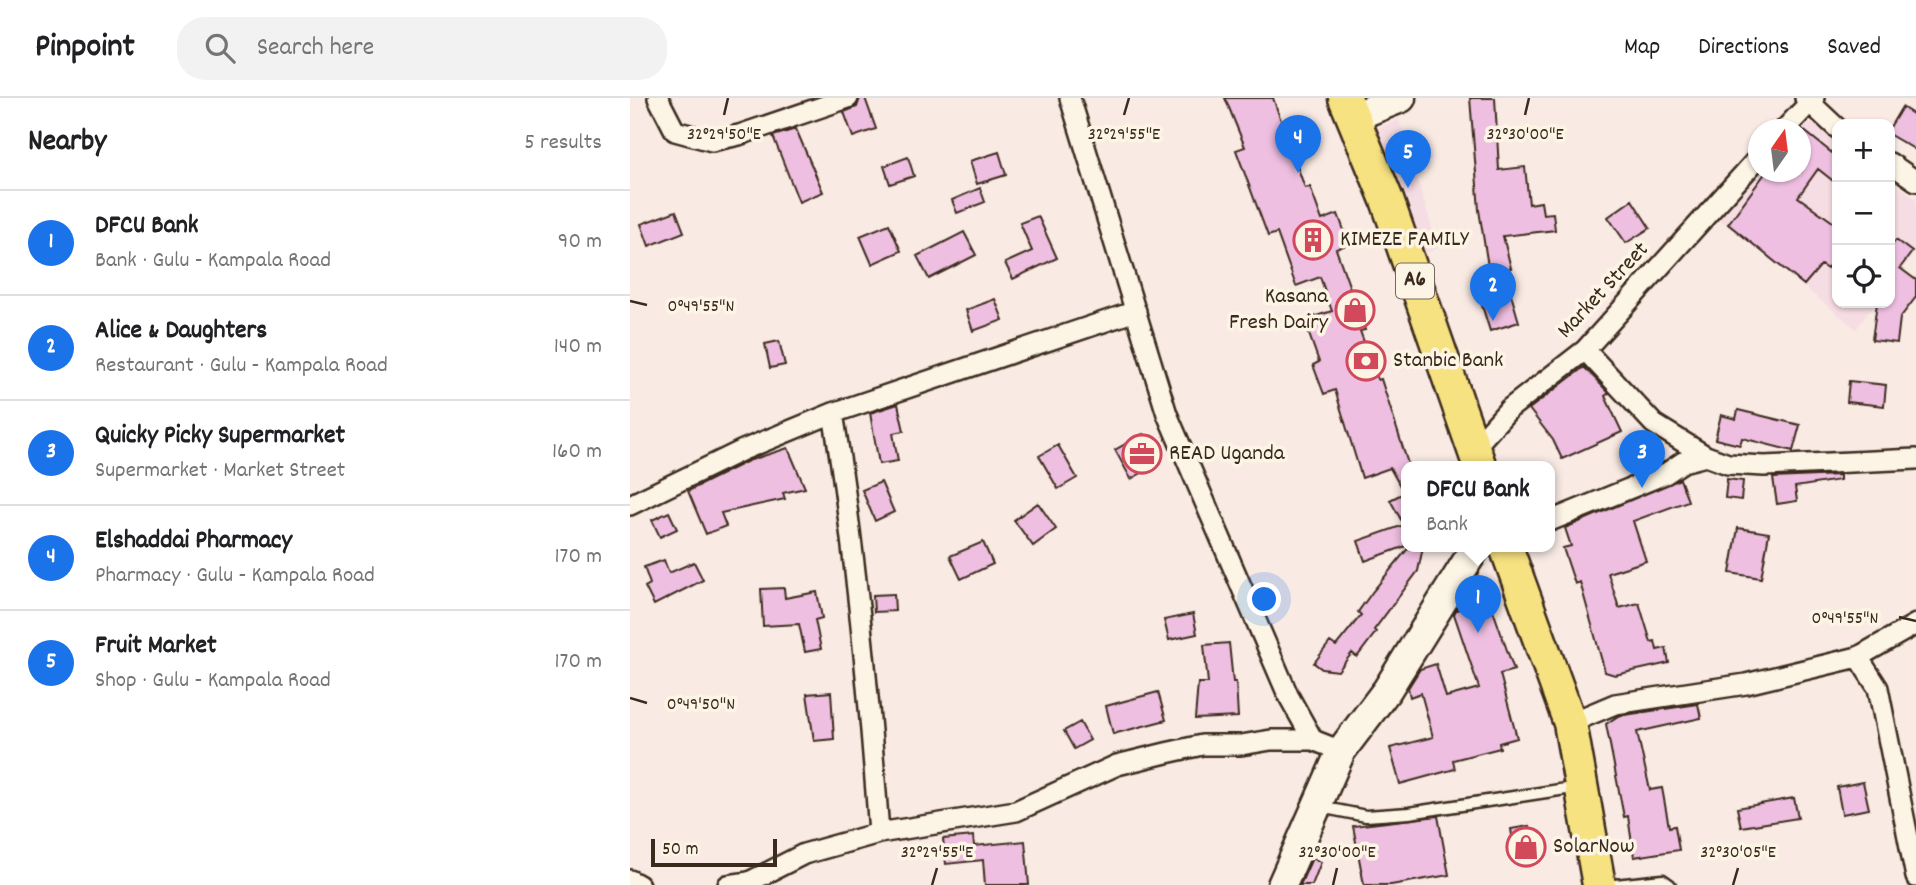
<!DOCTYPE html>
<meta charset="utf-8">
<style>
:root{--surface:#fff;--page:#f2f2f2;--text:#202124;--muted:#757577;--line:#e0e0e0;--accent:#1a73e8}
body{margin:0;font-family:Dekko,sans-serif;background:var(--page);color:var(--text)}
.controls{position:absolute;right:21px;top:21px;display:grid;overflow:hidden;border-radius:14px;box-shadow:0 2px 5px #0004}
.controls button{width:63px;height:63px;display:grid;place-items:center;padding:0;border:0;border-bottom:2px solid var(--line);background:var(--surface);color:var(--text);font:35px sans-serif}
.compass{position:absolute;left:1118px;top:21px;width:63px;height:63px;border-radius:50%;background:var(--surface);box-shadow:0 2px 5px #0004;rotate:14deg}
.scale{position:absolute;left:21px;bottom:18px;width:126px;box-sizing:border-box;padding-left:7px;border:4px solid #3b2a1e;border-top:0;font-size:19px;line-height:24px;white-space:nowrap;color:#3b2a1e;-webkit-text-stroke:5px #fcf5e5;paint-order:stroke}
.you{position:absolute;left:635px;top:502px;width:24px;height:24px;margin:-18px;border:5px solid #fff;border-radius:50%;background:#1a73e8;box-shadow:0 0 0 10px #1a73e833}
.badge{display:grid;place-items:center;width:46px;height:46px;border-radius:50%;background:var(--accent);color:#fff;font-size:23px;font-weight:700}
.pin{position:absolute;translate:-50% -58px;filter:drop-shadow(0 2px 4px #0008)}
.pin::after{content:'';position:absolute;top:37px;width:24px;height:21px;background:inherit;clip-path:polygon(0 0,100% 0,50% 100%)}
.popup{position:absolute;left:771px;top:363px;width:154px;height:91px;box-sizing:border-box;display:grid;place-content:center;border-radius:14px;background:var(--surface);filter:drop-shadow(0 2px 5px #0005);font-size:23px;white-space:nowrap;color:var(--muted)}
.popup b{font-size:26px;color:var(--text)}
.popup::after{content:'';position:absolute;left:50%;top:100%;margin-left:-14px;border:14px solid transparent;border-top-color:var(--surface)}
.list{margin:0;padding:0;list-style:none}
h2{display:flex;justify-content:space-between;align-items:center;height:91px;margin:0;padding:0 28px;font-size:30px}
h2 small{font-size:23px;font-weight:400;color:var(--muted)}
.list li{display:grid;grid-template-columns:46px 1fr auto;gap:21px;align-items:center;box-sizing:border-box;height:105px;padding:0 28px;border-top:2px solid var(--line)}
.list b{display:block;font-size:26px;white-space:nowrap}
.list p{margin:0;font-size:23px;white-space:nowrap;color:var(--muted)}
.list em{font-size:23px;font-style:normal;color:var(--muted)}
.icon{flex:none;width:38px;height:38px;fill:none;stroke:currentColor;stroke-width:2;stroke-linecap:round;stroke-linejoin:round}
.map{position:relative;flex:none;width:1286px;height:787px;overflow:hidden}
header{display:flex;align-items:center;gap:42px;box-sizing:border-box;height:98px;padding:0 35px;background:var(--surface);border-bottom:2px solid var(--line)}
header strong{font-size:33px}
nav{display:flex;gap:38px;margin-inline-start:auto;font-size:24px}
.search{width:490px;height:63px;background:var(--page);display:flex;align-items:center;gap:18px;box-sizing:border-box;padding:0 24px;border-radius:28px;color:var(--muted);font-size:26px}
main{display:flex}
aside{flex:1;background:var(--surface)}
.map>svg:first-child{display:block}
</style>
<header>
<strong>Pinpoint</strong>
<div class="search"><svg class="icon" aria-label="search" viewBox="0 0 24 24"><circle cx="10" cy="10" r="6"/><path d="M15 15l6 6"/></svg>Search here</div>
<nav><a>Map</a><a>Directions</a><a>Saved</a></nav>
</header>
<main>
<aside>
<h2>Nearby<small>5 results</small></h2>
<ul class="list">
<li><span class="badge">1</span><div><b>DFCU Bank</b><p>Bank · Gulu - Kampala Road</p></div><em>90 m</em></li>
<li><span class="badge">2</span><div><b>Alice &amp; Daughters</b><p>Restaurant · Gulu - Kampala Road</p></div><em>140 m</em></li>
<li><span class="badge">3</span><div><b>Quicky Picky Supermarket</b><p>Supermarket · Market Street</p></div><em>160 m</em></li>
<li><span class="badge">4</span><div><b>Elshaddai Pharmacy</b><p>Pharmacy · Gulu - Kampala Road</p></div><em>170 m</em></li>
<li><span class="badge">5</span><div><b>Fruit Market</b><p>Shop · Gulu - Kampala Road</p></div><em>170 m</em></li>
</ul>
</aside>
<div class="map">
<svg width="1286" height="787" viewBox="0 0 1286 787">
<rect width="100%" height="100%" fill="#f9eae4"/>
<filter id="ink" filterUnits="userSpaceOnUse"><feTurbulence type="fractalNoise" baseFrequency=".0143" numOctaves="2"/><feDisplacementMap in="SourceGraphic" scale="14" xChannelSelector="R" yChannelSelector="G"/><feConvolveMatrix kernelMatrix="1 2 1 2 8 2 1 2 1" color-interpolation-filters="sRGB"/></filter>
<g filter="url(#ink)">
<path fill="#f6dde3" d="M769 21 808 150 788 158 747 30Z
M1173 25 1189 26 1207 40V205H1246L1226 231 1087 119 1128 74H1170V32L1161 31Z
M1260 81 1286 101V152L1260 187Z"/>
<path fill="#efbfe1" stroke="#3b2a1e" stroke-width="2" d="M230 0H235L246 31 223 39 214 14 227 9Z
M595 0H643L675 90 680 89 692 122 708 116 719 146 706 151 735 232 730 233 748 282 751 281 779 369H776V448L735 463 728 443 774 427 760 402 774 395 760 370 732 380 705 292 694 296 683 267 689 264 674 222 702 213 690 179 666 188 647 135 638 138 606 52 615 49Z
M840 0H865L869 72 895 69 899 106 911 104 913 116 923 115 925 132 873 138 881 170 874 172 889 224 860 233 845 185 860 181 849 112Z
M1272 9 1286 18V52L1260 37V29Z
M166 31 193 94 169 104 143 38Z
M1172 31 1207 59V86L1188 71 1168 99 1207 127V157L1197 171 1191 167 1174 187 1098 126 1136 74H1171Z
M369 54 376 77 347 86 340 63Z
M278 59 284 78 260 86 254 68Z
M350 90 355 104 327 115 322 102Z
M1002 102 1020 130 996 145 978 119Z
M46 113 54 134 19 148 11 126Z
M408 118 427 160 383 181 375 165 402 153 390 125Z
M259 126 271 153 242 166 230 138Z
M334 134 346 157 299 181 287 158Z
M1266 142 1282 154 1270 170 1286 182V199L1270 220 1267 245 1242 242 1247 205H1260V149Z
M365 201 373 222 343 233 336 212Z
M149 243 155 267 140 270 135 246Z
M954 269 979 295 975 298 992 334 932 361 923 342 899 311Z
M1219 283 1256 287 1254 308 1217 304Z
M268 306 274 333 263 335 268 363 249 366 240 315Z
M1108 312 1170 327 1163 353 1112 340 1110 347 1085 341 1091 317 1106 321Z
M513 336 529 365 501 381 485 352Z
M428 347 447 380 428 391 409 358Z
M158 350 175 390 153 395 155 401 91 415 96 428 76 436 58 393 118 363Z
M1210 377V382L1165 389 1167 403 1147 406 1143 380Z
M1050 381 1058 403 1003 423 1016 463 978 475 989 510 1009 505 1021 544 1025 543 1027 552 1036 550 1039 565 985 577 975 574 950 484 945 486 933 450 941 448 935 430Z
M1097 381 1113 383 1111 402 1095 400Z
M251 384 264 414 245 423 232 392Z
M408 405 426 431 403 448 384 422Z
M39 414 47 431 30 439 22 422Z
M1108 430 1139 435 1131 480 1100 475Z
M353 444 363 466 331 481 320 458Z
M779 449H793L788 473 744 532 746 534 727 559 722 555 708 573 692 571 684 565 700 544 706 548 731 517 728 514 743 493Z
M34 462 39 475 64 464 73 482 24 507 15 489 20 486 14 469Z
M154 490 155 500 187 494 192 520 185 522 191 551 175 554 169 526 133 528 131 491Z
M264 496 265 513 244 514 243 497Z
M859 501 884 572 870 576 887 640 869 645 870 650 823 662 825 671 770 686 760 650 803 639 791 595 780 599 778 590 790 571 806 566 816 599 849 590 824 516 826 512Z
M563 516 567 536 539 542 534 522Z
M599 545 603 584H606L608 619 565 621 568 585H578L574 547Z
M201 594 204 641 184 643 177 596Z
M528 594 536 622 483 636 476 608Z
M1068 606 1071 620 1007 634 1020 692 1032 690 1039 729 1045 728 1049 752 1004 759 998 718 994 719 976 626 988 618Z
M450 624 460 642 444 651 434 633Z
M1233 684 1239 711 1212 716 1207 689Z
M1164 700 1168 720 1111 729 1107 710Z
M808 718 819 777 761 787H734L723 728Z
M899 728 902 754 885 756 881 731Z
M343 738 344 748 395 743 399 787H355L353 762 316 766 313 741Z
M682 760 691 764 682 787H670Z"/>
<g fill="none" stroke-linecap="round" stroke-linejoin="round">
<g stroke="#3b2a1e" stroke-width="15">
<path id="lane" d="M690 709 736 718 779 715 949 689
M985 787 1033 782 1040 787"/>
</g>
<g stroke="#3b2a1e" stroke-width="24">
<path id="street" d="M28 0 45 33 82 43 109 37 218 0
M440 0 537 316 658 597 683 642
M1175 0 1207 30
M1154 32 1184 0
M1260 65 1286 83
M955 252 1024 326 1076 358 1098 366 1134 368 1286 361
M203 315C226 455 239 594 249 735
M844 350 879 311 955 252 1128 60
M0 407 113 352 203 315 506 213
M920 423 1035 376 1053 364 1076 358
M1228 559 1248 590 1286 779
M940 625 985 606 1116 586 1228 559 1286 526
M0 782 9 787
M98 787 119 784 174 756 249 735 386 713 487 667 536 655 572 647H611L641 642H683L711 653"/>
</g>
<g stroke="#3b2a1e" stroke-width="33">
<path id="secondary" d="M723 19 771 0
M652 787 711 653 757 592 846 449"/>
</g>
<g stroke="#3b2a1e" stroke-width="37">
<path id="primary" d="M715 0 757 102 850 369
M876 449 940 625 969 787"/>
</g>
<use href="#lane" stroke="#fcf5e5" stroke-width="10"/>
<use href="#street" stroke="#fcf5e5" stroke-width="19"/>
<use href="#secondary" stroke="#fcf5e5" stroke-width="28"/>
<use href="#primary" stroke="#f7e281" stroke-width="32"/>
</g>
</g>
<path fill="none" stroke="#3b2a1e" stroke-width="2.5" d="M94 17 98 0M494 17 499 0M895 17 899 0M0 203 17 207M1269 519 1286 523M0 600 17 605M302 787 307 770M703 787 707 770M1103 787 1108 770"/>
<defs>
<g id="building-ring" transform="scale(2.0125)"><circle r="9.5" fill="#fcf5e5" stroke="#d1495b" stroke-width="1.5"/><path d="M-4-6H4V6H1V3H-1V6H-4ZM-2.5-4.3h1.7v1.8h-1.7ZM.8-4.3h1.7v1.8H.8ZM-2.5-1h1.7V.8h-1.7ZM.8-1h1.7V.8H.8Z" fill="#d1495b"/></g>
<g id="shop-ring" transform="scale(2.0125)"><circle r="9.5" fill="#fcf5e5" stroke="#d1495b" stroke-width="1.5"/><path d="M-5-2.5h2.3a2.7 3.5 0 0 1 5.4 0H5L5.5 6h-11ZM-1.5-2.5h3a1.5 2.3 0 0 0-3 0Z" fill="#d1495b"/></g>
<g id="bank-ring" transform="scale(2.0125)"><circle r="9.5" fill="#fcf5e5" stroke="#d1495b" stroke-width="1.5"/><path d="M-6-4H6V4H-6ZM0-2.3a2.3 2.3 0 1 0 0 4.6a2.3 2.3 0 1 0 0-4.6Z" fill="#d1495b"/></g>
<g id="office-ring" transform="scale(2.0125)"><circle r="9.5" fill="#fcf5e5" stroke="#d1495b" stroke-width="1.5"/><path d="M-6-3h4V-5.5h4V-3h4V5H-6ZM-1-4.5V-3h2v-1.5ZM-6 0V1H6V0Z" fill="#d1495b"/></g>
</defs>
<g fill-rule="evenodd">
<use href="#building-ring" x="683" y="142"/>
<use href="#shop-ring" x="725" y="212"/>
<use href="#bank-ring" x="736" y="263"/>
<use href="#office-ring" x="512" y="356"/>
<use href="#shop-ring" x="896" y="749"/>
</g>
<g text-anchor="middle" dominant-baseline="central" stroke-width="7" stroke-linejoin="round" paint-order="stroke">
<rect fill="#fcf5e5" stroke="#75675a" stroke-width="2" x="766" y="165.5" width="38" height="35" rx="5"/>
<g font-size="21" font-weight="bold" fill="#3b2a1e">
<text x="785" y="183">A6</text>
</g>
<g font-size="23" fill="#3b2a1e" stroke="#fcf5e5" text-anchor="start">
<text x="710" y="142">KIMEZE FAMILY</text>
<text x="698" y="199" text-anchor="end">Kasana<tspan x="698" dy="26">Fresh Dairy</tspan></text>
<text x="763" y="263">Stanbic Bank</text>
<text x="539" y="356">READ Uganda</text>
<text x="923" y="749">SolarNow</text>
</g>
<g font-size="23" fill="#3b2a1e" stroke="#fcf5e5">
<text transform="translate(974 193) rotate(-47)">Market Street</text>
</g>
</g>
<g font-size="18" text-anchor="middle" fill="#3b2a1e" stroke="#fcf5e5" stroke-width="7" stroke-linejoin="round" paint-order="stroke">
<text x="494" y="41">32°29'55"E</text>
<text x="895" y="41">32°30'00"E</text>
<text x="94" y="41">32°29'50"E</text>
<text x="71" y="213">0°49'55"N</text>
<text x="1215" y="525">0°49'55"N</text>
<text x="71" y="611">0°49'50"N</text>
<text x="307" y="759">32°29'55"E</text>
<text x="707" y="759">32°30'00"E</text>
<text x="1108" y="759">32°30'05"E</text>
</g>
</svg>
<div class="controls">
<button>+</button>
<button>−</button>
<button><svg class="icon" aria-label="locate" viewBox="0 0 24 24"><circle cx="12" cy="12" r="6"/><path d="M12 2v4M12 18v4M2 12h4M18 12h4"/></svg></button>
</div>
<svg class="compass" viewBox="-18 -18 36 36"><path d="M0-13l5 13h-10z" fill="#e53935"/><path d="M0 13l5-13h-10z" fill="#757577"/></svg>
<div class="scale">50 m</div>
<div class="you"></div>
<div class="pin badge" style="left:848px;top:535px">1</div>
<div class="popup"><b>DFCU Bank</b>Bank</div>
<div class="pin badge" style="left:863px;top:223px">2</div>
<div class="pin badge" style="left:1012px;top:390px">3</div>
<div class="pin badge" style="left:668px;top:75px">4</div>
<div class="pin badge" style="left:778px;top:90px">5</div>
</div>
</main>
